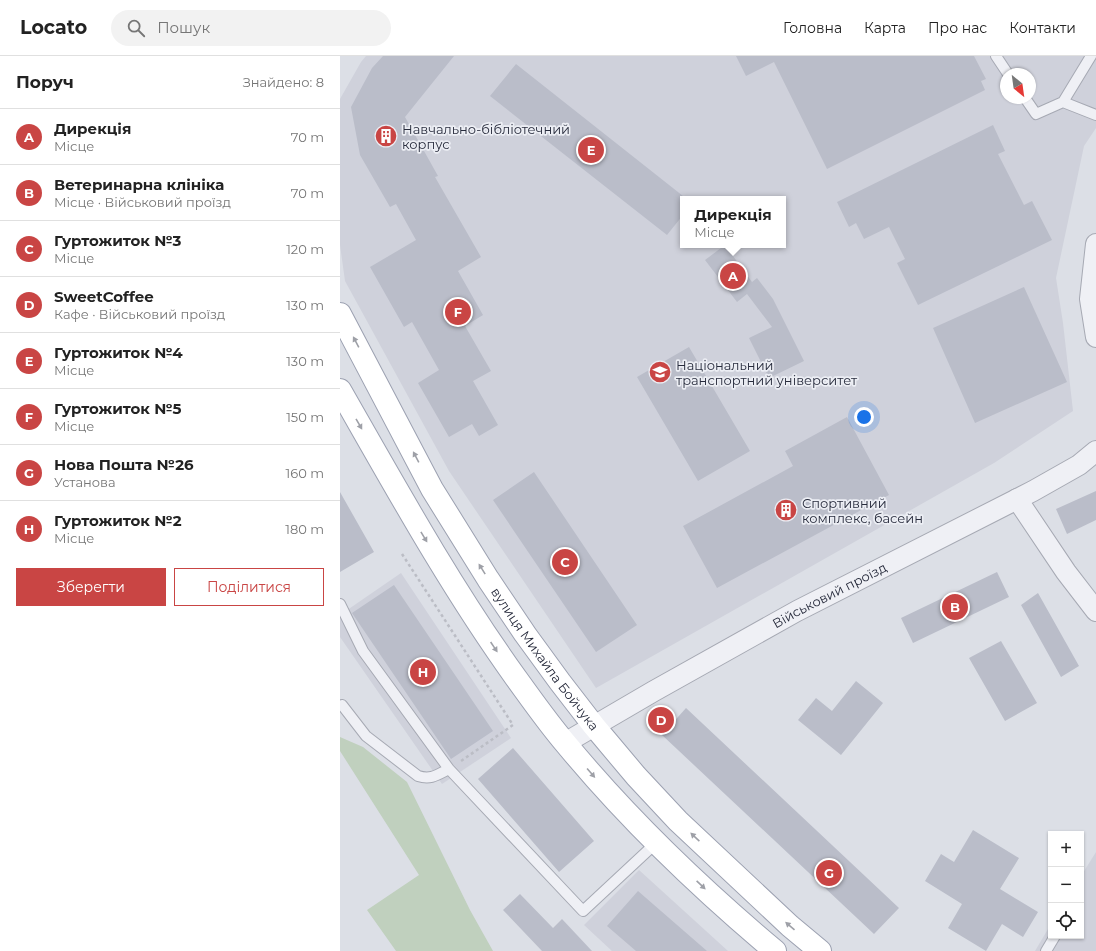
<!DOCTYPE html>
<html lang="uk">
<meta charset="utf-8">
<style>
:root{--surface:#fff;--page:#f2f2f2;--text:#222;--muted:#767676;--line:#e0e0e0;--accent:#c94544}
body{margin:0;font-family:Montserrat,sans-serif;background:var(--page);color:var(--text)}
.controls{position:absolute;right:12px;bottom:12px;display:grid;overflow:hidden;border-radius:0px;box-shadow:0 1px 3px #0004}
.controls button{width:36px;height:36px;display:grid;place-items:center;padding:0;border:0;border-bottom:1px solid var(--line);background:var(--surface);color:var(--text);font:20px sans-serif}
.compass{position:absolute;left:660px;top:12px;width:36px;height:36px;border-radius:50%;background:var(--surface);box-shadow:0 1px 3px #0004;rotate:151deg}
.you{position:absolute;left:524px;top:361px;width:14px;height:14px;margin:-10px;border:3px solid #fff;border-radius:50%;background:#1a73e8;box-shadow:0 0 0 6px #1a73e833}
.badge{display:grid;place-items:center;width:26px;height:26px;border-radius:50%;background:var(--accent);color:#fff;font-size:13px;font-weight:700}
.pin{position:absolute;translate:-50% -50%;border:2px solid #fff;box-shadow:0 1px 4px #0006}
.popup{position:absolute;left:340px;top:140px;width:106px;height:52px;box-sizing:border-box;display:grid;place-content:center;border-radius:0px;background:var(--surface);filter:drop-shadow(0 1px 3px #0005);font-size:13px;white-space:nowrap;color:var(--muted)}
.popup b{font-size:15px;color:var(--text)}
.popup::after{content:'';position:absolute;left:50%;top:100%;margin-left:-8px;border:8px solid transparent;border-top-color:var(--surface)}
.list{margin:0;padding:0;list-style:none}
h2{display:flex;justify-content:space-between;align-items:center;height:52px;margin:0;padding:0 16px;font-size:17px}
h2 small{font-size:13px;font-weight:400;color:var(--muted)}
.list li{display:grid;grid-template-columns:26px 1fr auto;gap:12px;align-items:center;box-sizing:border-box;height:56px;padding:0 16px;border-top:1px solid var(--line)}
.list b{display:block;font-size:15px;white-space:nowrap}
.list p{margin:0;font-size:13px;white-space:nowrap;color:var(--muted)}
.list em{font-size:13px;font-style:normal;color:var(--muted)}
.actions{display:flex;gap:8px;padding:12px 16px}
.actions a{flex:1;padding:9px 0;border:1px solid var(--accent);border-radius:0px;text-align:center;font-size:14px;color:var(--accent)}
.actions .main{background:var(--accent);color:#fff}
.icon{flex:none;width:22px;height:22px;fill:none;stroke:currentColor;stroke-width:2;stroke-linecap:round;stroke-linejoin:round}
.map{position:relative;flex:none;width:756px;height:895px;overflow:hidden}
header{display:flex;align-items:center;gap:24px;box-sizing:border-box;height:56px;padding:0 20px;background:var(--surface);border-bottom:1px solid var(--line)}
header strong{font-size:19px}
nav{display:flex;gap:22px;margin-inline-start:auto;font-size:14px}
.search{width:280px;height:36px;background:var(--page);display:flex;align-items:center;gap:10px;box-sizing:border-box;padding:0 14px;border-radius:22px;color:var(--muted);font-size:15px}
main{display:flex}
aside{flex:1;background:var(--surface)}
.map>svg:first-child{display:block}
</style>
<header>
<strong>Locato</strong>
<div class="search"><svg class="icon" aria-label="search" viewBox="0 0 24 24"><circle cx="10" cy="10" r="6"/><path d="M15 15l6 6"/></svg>Пошук</div>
<nav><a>Головна</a><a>Карта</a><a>Про нас</a><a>Контакти</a></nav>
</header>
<main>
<aside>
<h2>Поруч<small>Знайдено: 8</small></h2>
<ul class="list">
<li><span class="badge">A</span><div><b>Дирекція</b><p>Місце</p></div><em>70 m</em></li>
<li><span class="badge">B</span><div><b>Ветеринарна клініка</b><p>Місце · Військовий проїзд</p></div><em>70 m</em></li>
<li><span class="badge">C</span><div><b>Гуртожиток №3</b><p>Місце</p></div><em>120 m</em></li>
<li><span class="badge">D</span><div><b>SweetCoffee</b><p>Кафе · Військовий проїзд</p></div><em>130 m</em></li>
<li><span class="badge">E</span><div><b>Гуртожиток №4</b><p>Місце</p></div><em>130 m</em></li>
<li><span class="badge">F</span><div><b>Гуртожиток №5</b><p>Місце</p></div><em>150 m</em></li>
<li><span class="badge">G</span><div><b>Нова Пошта №26</b><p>Установа</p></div><em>160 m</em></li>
<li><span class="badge">H</span><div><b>Гуртожиток №2</b><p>Місце</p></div><em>180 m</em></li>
</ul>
<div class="actions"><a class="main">Зберегти</a><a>Поділитися</a></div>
</aside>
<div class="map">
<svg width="756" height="895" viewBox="0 0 756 895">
<rect width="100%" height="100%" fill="#dcdfe6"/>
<path fill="#cfd1db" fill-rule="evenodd" d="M26 0H756V72L744 90 716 222 723 267 733 355 654 407 256 632 109 415 5 225 0 189V43L21 6ZM666 18H690V42H666ZM343 143H443V189H343Z
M61 517 171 682 102 728 0 581V559Z
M756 796V895H695L711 868V880H741V820Z
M299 814 388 895H272L244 869Z"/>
<path fill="#c0d0be" d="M0 681 23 691 67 726 130 854 153 895H56L27 854 79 819 0 695Z"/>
<path fill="#babdc9" d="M43 0H114L65 61 98 120 95 121 141 201 118 215 143 259 125 270 151 315 133 325 158 369 139 380 132 368 109 381 78 327 99 314 72 266 64 271 30 211 76 184 56 148 50 151 20 99 11 51 32 12Z
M396 0H634L646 23 641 25 645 34 487 113 434 6 406 20Z
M176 8 343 140V159L327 179 150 40Z
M653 69 665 95 658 98 684 149 692 145 712 184 578 249 557 207 565 203 549 171 524 183 516 167 509 171 497 146Z
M385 189 412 226 417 222 433 243 464 305 429 322 409 282 432 271 407 238 397 246 365 204Z
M684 231 727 326 635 367 593 272Z
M349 291 410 395 358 425 297 321Z
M507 361 549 439 377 532 343 470 453 410 445 395Z
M194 416 297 569 256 596 153 444Z
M756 435V464L727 478 716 453Z
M0 436 34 496 0 516Z
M657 516 669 541 573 587 561 562Z
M54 529 153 675 111 703 12 557Z
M698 537 739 610 721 621 681 549Z
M661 585 697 647 665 665 629 602Z
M516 625 543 647 501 699 458 664 476 642 492 655Z
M346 652 559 852 534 878 322 679Z
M173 692 254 785 219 816 138 723Z
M633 774 679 802 660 833 698 856 683 881 662 868 646 895 608 872 622 848 585 825 601 798 614 806Z
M298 835 367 895H296L267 870Z
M180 838 213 872 222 863 252 895H202L163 854Z"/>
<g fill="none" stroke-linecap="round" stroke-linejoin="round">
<g stroke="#a6a9b3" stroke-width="12">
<path id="service" d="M656 0 668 18
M685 42 696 58 723 46 756 59
M723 46 751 0
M0 548 23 595 109 713 243 855 316 787
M2 649 26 680 78 720C91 724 97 719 109 713
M706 895 715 880"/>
</g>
<g stroke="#a6a9b3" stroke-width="22">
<g id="minor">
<path d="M756 188 750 243 756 281"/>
<path d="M677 443 726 516 756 555"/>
<path id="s1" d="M225 687 314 635 457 555 693 435 739 409 756 395"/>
</g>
</g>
<g stroke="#9ca1b1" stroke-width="24">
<g id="primary">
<path id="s2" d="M0 258 92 433 148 523 185 578 220 626 254 670 296 720 338 765 450 870 480 895"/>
<path d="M0 334C56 432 110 530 176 622 192 644 208 667 226 688 288 763 360 832 435 895"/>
</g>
</g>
<path stroke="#bbbdc5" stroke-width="2.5" stroke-dasharray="3 3" stroke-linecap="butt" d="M62 498 173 669 121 705"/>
<use href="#service" stroke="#eff0f5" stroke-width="10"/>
<use href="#minor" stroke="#eff0f5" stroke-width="20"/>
<use href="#primary" stroke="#fff" stroke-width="22"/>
</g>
<defs><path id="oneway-solid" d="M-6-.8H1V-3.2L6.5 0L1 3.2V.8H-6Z"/></defs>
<g fill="#9ea0a7">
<use href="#oneway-solid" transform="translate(16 286) rotate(-118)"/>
<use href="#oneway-solid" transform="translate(19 368) rotate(60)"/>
<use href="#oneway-solid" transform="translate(76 401) rotate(-118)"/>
<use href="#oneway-solid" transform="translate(84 481) rotate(59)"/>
<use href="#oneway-solid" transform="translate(142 513) rotate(-122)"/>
<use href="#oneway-solid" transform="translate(154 591) rotate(56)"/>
<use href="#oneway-solid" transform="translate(251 717) rotate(49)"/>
<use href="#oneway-solid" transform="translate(355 781) rotate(-137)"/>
<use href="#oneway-solid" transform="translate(361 829) rotate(43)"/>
<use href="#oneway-solid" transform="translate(450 870) rotate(-139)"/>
</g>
<defs>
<g id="building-disc" transform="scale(1.15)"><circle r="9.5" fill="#c94544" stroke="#eceef4"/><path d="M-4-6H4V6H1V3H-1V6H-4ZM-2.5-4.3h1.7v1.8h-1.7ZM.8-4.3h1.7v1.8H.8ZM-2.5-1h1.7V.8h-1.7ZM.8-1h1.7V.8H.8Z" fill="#fff"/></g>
<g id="university-disc" transform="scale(1.15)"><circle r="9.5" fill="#c94544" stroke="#eceef4"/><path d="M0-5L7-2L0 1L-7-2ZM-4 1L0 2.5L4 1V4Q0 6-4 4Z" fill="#fff"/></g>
</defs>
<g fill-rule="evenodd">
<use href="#building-disc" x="46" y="80"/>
<use href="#university-disc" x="320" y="316"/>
<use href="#building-disc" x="446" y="454"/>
</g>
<g text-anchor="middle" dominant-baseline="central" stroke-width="3.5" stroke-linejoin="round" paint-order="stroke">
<g font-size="13" fill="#272b3c" stroke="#eceef4" text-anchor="start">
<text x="62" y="73">Навчально-бібліотечний<tspan x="62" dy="15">корпус</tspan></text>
<text x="336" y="309">Національний<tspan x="336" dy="15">транспортний університет</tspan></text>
<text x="462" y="447">Спортивний<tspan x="462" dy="15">комплекс, басейн</tspan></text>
</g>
<g font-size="13" fill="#272b3c" stroke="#eceef4">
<text stroke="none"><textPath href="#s1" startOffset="303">Військовий проїзд</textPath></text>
<text stroke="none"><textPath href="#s2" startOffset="402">вулиця Михайла Бойчука</textPath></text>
</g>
</g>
</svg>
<div class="controls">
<button>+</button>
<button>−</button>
<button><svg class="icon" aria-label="locate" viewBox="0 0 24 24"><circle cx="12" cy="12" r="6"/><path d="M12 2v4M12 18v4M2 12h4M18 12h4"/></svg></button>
</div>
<svg class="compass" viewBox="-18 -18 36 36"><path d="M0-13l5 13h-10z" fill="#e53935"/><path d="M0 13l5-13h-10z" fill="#767676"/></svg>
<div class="you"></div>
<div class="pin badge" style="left:393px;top:220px">A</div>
<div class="popup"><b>Дирекція</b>Місце</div>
<div class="pin badge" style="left:615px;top:551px">B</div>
<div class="pin badge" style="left:225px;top:506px">C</div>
<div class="pin badge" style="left:321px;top:664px">D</div>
<div class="pin badge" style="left:251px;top:94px">E</div>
<div class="pin badge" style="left:118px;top:256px">F</div>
<div class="pin badge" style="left:489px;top:817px">G</div>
<div class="pin badge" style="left:83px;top:616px">H</div>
</div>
</main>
